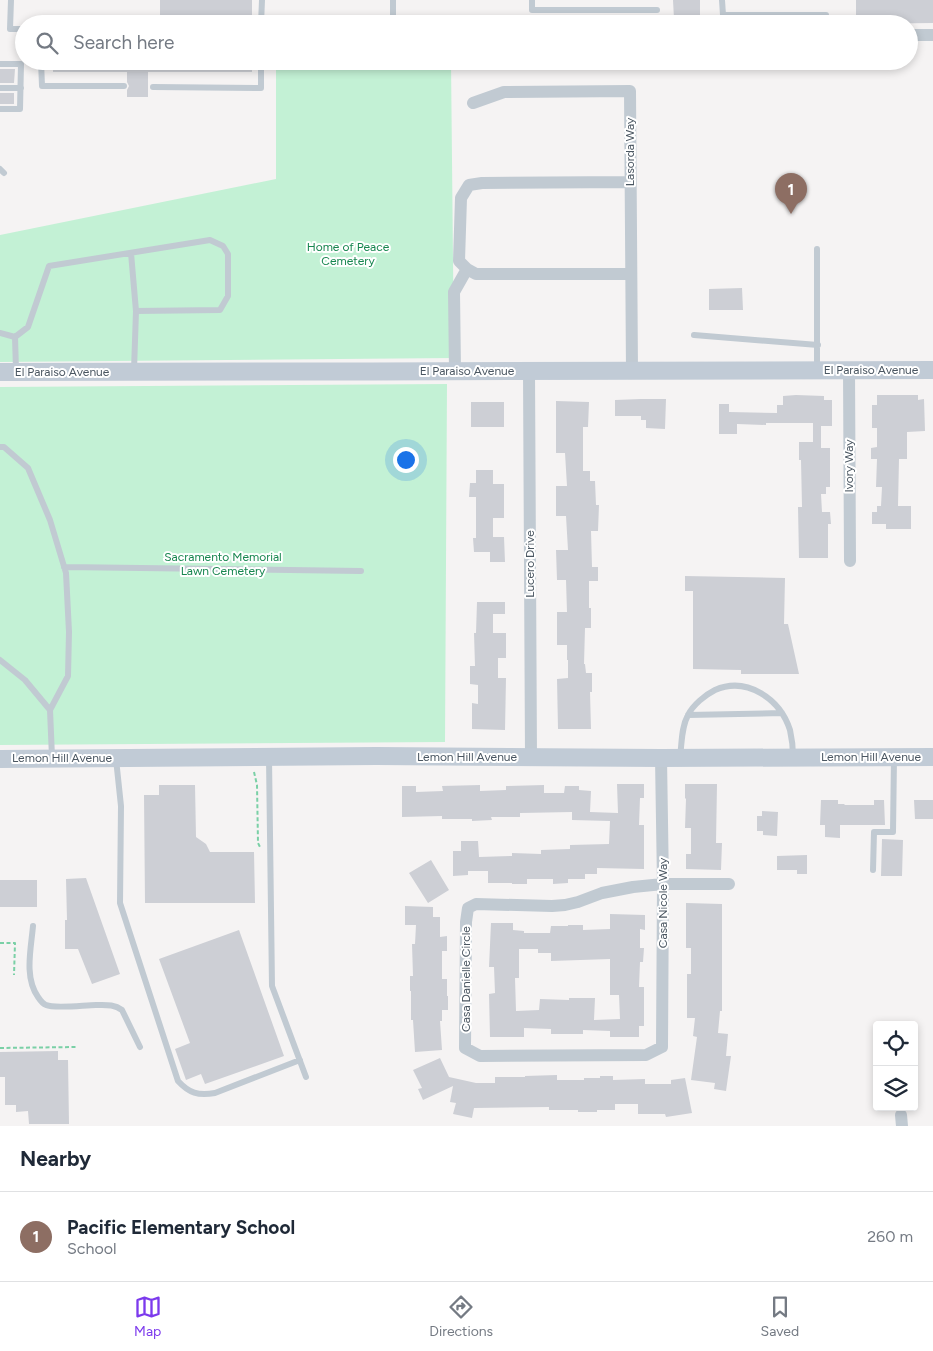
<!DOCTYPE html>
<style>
:root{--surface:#fff;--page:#f2f2f3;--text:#1f2937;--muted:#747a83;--line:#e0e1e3;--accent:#7c3aed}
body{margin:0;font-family:Figtree,sans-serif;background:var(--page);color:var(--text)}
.controls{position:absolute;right:15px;bottom:15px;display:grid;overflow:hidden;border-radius:5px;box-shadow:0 2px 8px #0003}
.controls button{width:45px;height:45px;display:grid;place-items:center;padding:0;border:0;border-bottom:1px solid var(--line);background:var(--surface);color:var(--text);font:25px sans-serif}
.you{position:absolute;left:405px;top:459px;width:18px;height:18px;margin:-12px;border:4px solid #fff;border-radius:50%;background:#1a73e8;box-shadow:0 0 0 8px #1a73e833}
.badge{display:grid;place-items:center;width:32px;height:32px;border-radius:50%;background:var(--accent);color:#fff;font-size:16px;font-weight:700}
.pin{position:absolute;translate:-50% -41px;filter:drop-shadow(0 1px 2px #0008)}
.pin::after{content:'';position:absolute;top:26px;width:18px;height:15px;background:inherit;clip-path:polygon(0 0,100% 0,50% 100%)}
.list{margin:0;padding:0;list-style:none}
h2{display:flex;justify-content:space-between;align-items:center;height:65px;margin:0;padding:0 20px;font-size:21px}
h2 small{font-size:16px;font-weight:400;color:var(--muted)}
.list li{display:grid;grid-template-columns:32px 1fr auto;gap:15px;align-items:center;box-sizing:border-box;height:90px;padding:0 20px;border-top:1px solid var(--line)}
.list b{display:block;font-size:19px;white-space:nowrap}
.list p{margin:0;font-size:16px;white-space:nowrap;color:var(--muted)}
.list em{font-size:16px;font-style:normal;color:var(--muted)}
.icon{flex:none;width:28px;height:28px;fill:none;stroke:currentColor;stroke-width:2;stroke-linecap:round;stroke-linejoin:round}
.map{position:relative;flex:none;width:933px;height:1126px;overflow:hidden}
.search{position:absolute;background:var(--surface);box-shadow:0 2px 8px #0003;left:15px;right:15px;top:15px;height:55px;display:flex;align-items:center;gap:12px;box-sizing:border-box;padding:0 18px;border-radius:28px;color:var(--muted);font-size:19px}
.sheet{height:155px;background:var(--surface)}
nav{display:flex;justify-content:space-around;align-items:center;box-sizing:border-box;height:70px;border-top:1px solid var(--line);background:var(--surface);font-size:14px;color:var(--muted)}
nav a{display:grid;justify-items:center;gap:2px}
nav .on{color:var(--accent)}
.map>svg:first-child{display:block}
</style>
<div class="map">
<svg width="933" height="1126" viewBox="0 0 933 1126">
<rect width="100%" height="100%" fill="#f5f3f3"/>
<path fill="#c3f1d5" d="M276 61H451L454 358 0 362V235L276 179Z
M447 384 445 742 0 745V387Z"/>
<path fill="#cdcfd5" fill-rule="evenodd" d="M160 0H252V24H160Z
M673 0H700V19H674Z
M856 0H933V23L856 24Z
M53 61H252V72H148V97H127V90L129 86 127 82V72H53Z
M0 69H15L14 83H0Z
M0 93H14V104H0Z
M742 288 743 310H709V289Z
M796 395 824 396V400H832V426H821V448H830V487H826V494H821L822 512H830L831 524H828V558H799L798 507H802L801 460H799V442H813V423H766V425L737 424V434H719V404H729V412L777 413V405H783V396Z
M877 395H918V400L924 399 925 431 907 432V459H899L898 506H911V529H886V524H872V512H877V506H881L882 487H876L877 459H871V448L877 447V428H872V405H877Z
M641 399H666L665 429 646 428V420H641V416H615V400Z
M556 401 589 402 588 427H583V471H590V481H595L596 505H599L598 531H591L592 567H598V581H589V608H591V628H585L584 664H585L586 673H592V692H590L591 729H558L557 679 568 678V660H567V645H557V612H567L566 580H557L556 550H568L566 516H556V486H567L565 453H556Z
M471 402H504V427H471Z
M476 470H493V484H504V518H493V537H504L505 562H490V552H474L473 538H476V497H469L470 483H476Z
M685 576 785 578 784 624H788L799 674H741V670L693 669V591H685Z
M477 602H505V614H493V633H506V658H498V678H506L505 730 472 729V703L478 704V685L470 684V666H475L474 633H476Z
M617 784H644V798H640L639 825H644V869L597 868V874H585V879H568V883L553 884V879H527V884H512V883H488V871H468V875L453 876V851H461V841H478L479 857 512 856V853L541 854V850L570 849V845L609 844 610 821 572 820V812L520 813V817H491L492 820 472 821V819H442V816L402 817V786H416V792L443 791 442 786 480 785V791L506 790V786L544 785V793H564L565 786H579V790L591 791 590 812 618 813Z
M685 784H717L716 843H722L721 870 686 869V854H691V828H685L686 799 685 798Z
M159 785H195L196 837 206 844 210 852H254L255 903H145L144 795H159Z
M821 800H838V804H845L844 805H874V800H884L885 825H840V838L825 837V825H820Z
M914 800H933V819H915Z
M762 811 778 812 777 836 763 835V831H757V816H762Z
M882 839 903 840 902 876H881Z
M807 855V874H797V870H777V856Z
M431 860 449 890 428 903 409 873Z
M86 878 120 974 92 984 78 949H65V920H67L66 879Z
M0 880H37V907H0Z
M686 903 722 904V1011H720L718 1033 728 1034 726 1056H731L726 1091 714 1089 715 1083 691 1080 697 1037 693 1036 695 1018H687V974H691V948H686Z
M405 906 433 907V917H440V937L447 936V951H442V979H447V996H448V1010H442V1021H440L442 1050 415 1052 413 1020H411V991H410V976H413L412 944H415L416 925H405Z
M610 914 645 915V930L640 929V948H644L643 962H640L639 987H644V1026H639V1037H610V1031L583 1030V1034H551V1029L524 1028V1037H490L489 994 495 993 494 967H489L491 923H513V930L524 931V933H550L551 926H568V925H583V930L610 929ZM519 949H538V953H551V961L610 959V995H619L620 1019 594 1020 595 998H569V1000L540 999 539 1010 516 1011 515 978H519Z
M239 930 284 1056 205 1084 201 1074 186 1080 175 1049 190 1043 159 959Z
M58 1051V1060H68L69 1124H29L28 1111 16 1112V1105H5V1077H0V1052Z
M440 1058 449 1077 476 1083H495V1077H525V1076L557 1075V1080H584V1078H600V1076H613V1080L645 1079V1084H671V1080L685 1078 692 1113 666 1117 665 1114H638V1104H615V1110H597V1112H578V1110H549V1107L474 1108 472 1118 453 1114 456 1103 450 1102 453 1086 423 1100 418 1089 422 1088 413 1070Z"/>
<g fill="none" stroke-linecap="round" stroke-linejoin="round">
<path stroke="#7ad0a6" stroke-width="2" stroke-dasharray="4 2.5" stroke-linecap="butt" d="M254 772 257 785 258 843 261 849
M0 943H15L14 975
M0 1048 77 1047"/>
<path stroke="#c1cad2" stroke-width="6" d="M11 0 10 29H24
M532 0V10H657
M722 0 723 15H826
M261 24 262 0
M364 24 393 23V0
M41 61 42 86H124
M0 64H21L20 109H0
M153 87 261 88V61
M0 88H21
M0 169 4 173
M817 249V370
M131 253 136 311
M0 333 15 337 16 370
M694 335 818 345
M15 337 28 327 49 266 210 240 223 246 228 254V296L220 310 136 311 134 370
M0 447H4L28 468 50 520 66 573 69 632 68 676 50 710 52 757
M64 567 361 571
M0 660 25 680 50 710
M688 715 782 713
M680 757C682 743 681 728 688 715 693 705 705 695 715 690 747 676 780 699 790 730 792 739 793 747 793 756
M269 758 272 986 306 1077
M116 759 121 806 120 903 178 1081C189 1093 198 1096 215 1093L300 1060
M873 870 874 832H893L894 758
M33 926C31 949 24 977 38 997 40 1000 43 1004 46 1005 55 1009 85 1005 96 1005 106 1005 114 1004 122 1010L140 1047"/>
<path stroke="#c1cad2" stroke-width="12" d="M909 35H933
M473 103 504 92 630 91 632 371
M630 182 482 183 469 185 461 198 459 261 467 269 476 274H630
M849 370 850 561
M455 371 454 292 467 269
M529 372 531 757
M661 758 663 884 662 1047 646 1055 480 1056 465 1048 466 922 468 908 476 904 552 906 565 905 578 902 602 893 633 887 663 884H729
M901 1115 902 1126"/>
<path stroke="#c1cbd6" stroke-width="18" d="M0 372C311 371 622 372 933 370
M0 759 376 756 661 758 933 757"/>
</g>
<g text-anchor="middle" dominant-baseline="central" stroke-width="4" stroke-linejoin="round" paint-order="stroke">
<g font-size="12" fill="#4a5661" stroke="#fff">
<text transform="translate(630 152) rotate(-90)">Lasorda Way</text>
<text x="871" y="370">El Paraiso Avenue</text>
<text x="467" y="371">El Paraiso Avenue</text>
<text x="62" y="372">El Paraiso Avenue</text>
<text transform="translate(849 466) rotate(-90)">Ivory Way</text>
<text transform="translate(530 564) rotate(-90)">Lucero Drive</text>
<text x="467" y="757">Lemon Hill Avenue</text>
<text x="871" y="757">Lemon Hill Avenue</text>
<text x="62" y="758">Lemon Hill Avenue</text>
<text transform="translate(663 903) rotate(-90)">Casa Nicole Way</text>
<text transform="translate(466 979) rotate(-90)">Casa Danielle Circle</text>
</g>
<g font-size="12" fill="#17864f" stroke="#fff">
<text x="348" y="247">Home of Peace<tspan x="348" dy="14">Cemetery</tspan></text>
<text x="223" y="557">Sacramento Memorial<tspan x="223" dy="14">Lawn Cemetery</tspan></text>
</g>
</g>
</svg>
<div class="controls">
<button><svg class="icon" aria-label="locate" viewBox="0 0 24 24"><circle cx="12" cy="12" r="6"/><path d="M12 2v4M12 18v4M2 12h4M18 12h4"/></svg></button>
<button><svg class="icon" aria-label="layers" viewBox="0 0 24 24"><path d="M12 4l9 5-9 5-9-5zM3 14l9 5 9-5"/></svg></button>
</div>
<div class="you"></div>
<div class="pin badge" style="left:791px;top:214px;background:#8d6e63">1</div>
<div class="search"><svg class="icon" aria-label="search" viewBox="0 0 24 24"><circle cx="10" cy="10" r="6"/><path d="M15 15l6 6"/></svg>Search here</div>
</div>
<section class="sheet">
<h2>Nearby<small></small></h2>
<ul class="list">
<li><span class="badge" style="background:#8d6e63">1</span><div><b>Pacific Elementary School</b><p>School</p></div><em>260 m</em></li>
</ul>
</section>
<nav>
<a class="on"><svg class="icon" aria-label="map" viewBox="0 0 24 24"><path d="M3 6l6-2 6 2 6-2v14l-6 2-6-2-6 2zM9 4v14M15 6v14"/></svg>Map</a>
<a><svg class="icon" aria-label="directions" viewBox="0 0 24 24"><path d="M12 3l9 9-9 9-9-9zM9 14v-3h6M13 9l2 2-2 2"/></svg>Directions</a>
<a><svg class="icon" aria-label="saved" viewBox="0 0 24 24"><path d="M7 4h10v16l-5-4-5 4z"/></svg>Saved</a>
</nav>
